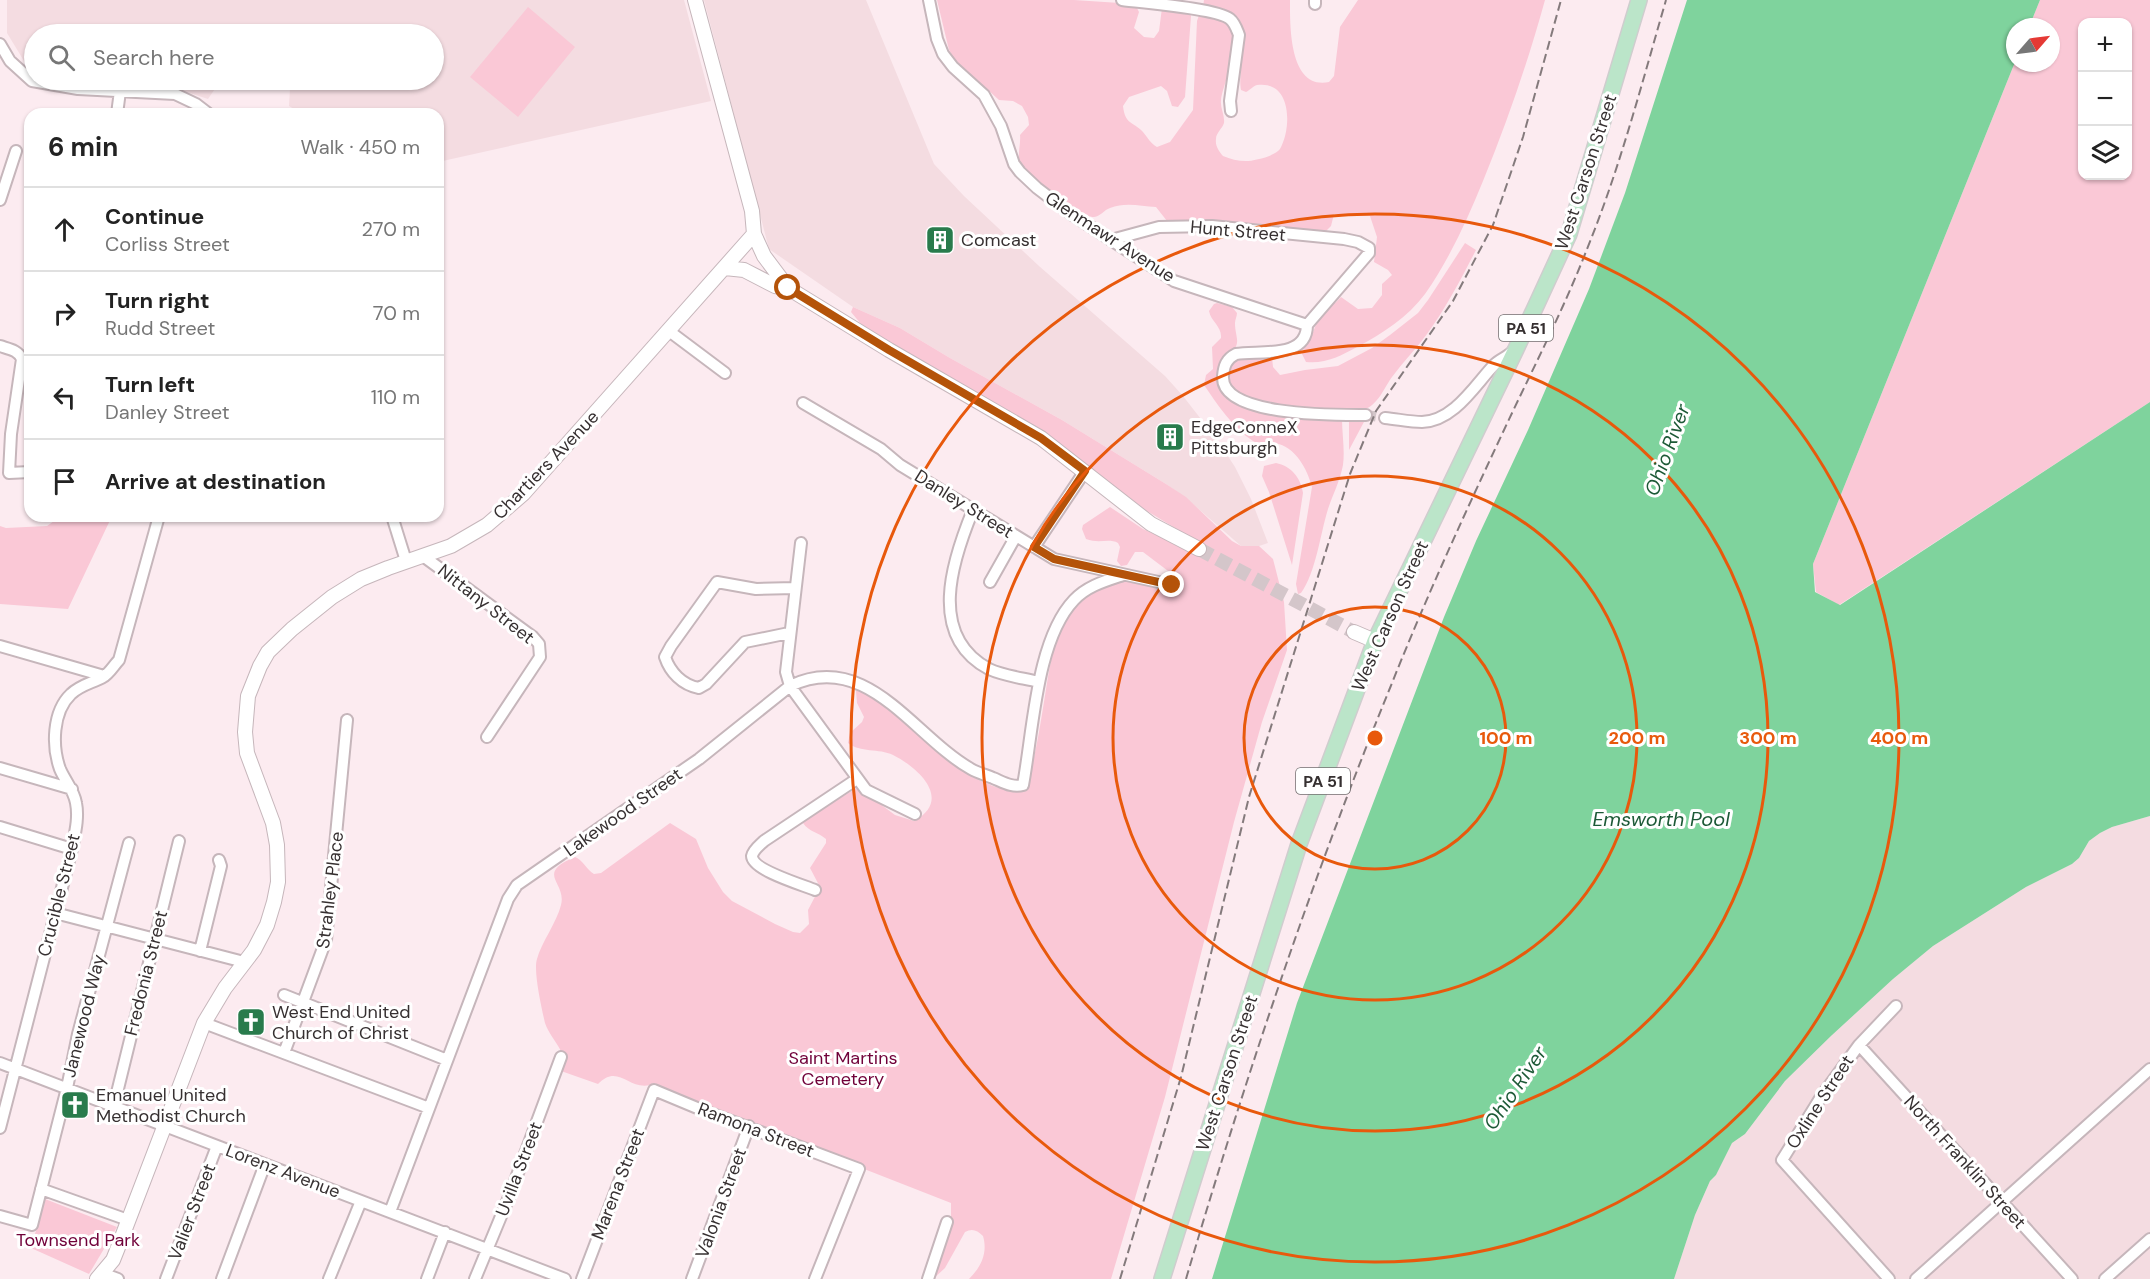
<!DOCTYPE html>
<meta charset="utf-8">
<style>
:root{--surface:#fff;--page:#f2f2f2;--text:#222;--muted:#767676;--line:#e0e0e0}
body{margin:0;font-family:"DM Sans",sans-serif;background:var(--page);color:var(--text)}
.controls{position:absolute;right:18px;top:18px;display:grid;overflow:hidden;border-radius:12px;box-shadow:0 2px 4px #0004}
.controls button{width:54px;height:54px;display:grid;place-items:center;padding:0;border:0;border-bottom:2px solid var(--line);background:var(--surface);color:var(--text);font:30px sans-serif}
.compass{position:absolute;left:2006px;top:18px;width:54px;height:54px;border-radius:50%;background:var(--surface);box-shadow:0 2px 4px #0004;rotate:62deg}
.stop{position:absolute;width:18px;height:18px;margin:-14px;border:4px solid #b45309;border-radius:50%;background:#fff}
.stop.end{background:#b45309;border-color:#fff;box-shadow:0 2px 6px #0008}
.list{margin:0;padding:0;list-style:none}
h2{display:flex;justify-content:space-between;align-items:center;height:78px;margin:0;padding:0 24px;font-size:26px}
h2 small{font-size:20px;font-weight:400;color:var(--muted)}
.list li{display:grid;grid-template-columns:39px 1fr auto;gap:18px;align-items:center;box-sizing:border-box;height:84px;padding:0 24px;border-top:2px solid var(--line)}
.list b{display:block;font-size:22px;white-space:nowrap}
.list p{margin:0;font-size:20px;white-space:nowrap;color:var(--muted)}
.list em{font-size:20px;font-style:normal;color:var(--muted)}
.icon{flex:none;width:33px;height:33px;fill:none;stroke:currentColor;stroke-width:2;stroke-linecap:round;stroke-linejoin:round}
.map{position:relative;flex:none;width:2150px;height:1279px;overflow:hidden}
.search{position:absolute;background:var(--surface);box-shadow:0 2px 4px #0004;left:24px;top:24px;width:420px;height:66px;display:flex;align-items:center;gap:15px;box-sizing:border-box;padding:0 21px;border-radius:33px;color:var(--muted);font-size:22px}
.panel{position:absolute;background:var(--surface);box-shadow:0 2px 4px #0004;left:24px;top:108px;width:420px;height:414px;border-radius:18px}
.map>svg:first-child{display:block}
</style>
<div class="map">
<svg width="2150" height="1279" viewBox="0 0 2150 1279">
<rect width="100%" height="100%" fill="#fcebf0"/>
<path fill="#f4dce1" d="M7 0H684L711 101 438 162V114H303L289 106 290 89 286 80H434V34H34V66L24 61 7 33Z
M704 0H866L934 164 964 196 1039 266 1165 376 1183 396 1218 441 1235 467 1251 499 1268 543 1259 546H1241L1186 498 1166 484 1062 420 950 358 900 328 853 307 769 249Z
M73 80H221L208 99 162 84Z
M2150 816V1279H1674L1695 1215 1710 1181 1716 1175 1732 1143 1745 1134 1785 1081 1831 1036 1893 979 1933 946 2026 887 2072 864 2079 858 2089 841 2100 833 2112 827Z"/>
<path fill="#fac8d6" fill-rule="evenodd" d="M937 0H1074L1135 4 1139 12 1134 28 1144 37 1154 38 1159 31 1162 8 1189 11 1191 16 1185 97 1178 107 1172 106 1167 91 1161 86 1129 97 1123 106C1125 125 1133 121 1143 132 1148 138 1150 143 1157 147L1170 142 1193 110 1197 21 1199 15C1206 13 1214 15 1222 18 1252 30 1223 80 1221 100 1220 108 1225 115 1224 123 1222 129 1216 133 1216 139 1215 146 1219 151 1223 156 1230 159 1238 161 1246 161 1254 161 1275 156 1280 149 1292 128 1292 80 1257 85 1253 86 1250 90 1246 92L1241 90C1237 71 1252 26 1230 15 1222 11 1211 9 1203 7L1204 0H1290C1290 26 1289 90 1329 82L1334 76 1340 27 1358 0H1545C1528 62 1507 122 1483 181 1467 220 1449 260 1425 294 1408 317 1382 334 1357 347 1340 356 1326 364 1306 362L1302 354 1304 347 1312 335 1319 316 1331 301 1335 303 1341 297 1358 309 1372 308 1382 295V284L1392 275 1388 270 1374 262 1377 237 1370 216 1334 214 1331 226 1325 232 1215 222 1167 221 1156 207C1140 206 1125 202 1110 208 1104 210 1101 216 1094 217 1078 217 1028 176 1020 162 1017 155 1021 144 1020 135L1029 125 1028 117 1022 106 1013 101 999 100 954 59 949 50Z
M2040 0H2150V402L1839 605 1816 592 1813 564 2015 62 2051 63V27H2029ZM2082 22H2128V176H2082Z
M528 7 575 47 518 117 470 77Z
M1465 243 1476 250C1461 279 1446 308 1427 334 1416 349 1403 362 1392 377 1382 391 1379 404 1362 411 1318 408 1271 411 1231 389L1227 370 1230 363 1242 356 1272 357 1273 367 1280 375 1305 370 1338 366 1372 348 1390 335 1418 313 1428 300Z
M1217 303 1232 307 1237 313C1237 316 1235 320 1235 323 1235 338 1243 344 1228 355L1225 394C1250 420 1307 416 1342 418 1342 434 1345 450 1343 465 1340 481 1333 494 1328 509 1320 535 1316 572 1301 593L1298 594 1296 584 1312 487C1307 469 1296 447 1275 443 1266 441 1262 447 1253 441 1233 428 1217 404 1204 385L1206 375 1213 369 1212 347 1221 338C1222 326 1211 322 1209 311L1214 304Z
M853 307 900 328 950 358 1062 420 1166 484 1186 497 1232 541 1241 546H1259L1273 559 1284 602 1287 650 1262 722 1234 822 1165 1097 1111 1279H969C981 1267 988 1253 983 1236 977 1230 972 1228 965 1232L945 1268 933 1279 951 1226V1203L650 1085C628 1090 618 1063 598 1084L561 1071 565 1053 561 1051C556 1042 548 1032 545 1023 542 1010 533 971 537 959 541 943 557 922 561 905 567 882 534 874 575 857 582 859 587 870 594 874L601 873 670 823 696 839 708 868 723 892 732 901 775 924 793 932 800 933 809 924 808 910 820 887 810 868 826 843V839C818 832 809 832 803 823L804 820 855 789H860L895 815 914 821C953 800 919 768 893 755 879 748 860 753 848 743L850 733 862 722 864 717 857 703 856 691 860 689C870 695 881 701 891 708 917 729 939 755 967 773 977 780 1011 796 1022 789 1035 781 1046 681 1051 661 1055 642 1065 614 1080 600 1091 590 1109 580 1125 580 1139 579 1165 597 1177 589L1178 581 1176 577 1143 552H1135L1127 565 1121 566 1117 561 1120 547 1118 543C1109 538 1099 544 1086 539L1082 529 1083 525 1110 507 1143 529 1176 544 1190 537 1147 511 1050 437 876 334 861 324 851 312Z
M1349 417 1364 419 1365 420 1349 450Z
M1276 463C1291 466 1301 478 1303 493L1292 565 1269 492 1262 476 1264 466Z
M61 516H112L68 609 0 604V526L6 528 47 526Z
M45 1199 117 1227 89 1274 31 1248Z"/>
<path fill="#7fd39d" d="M1687 0H2040L2029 27H2015V62L1813 564 1815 592 1840 605 2150 402V816L2112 827 2100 833 2089 841 2079 858 2072 864 2026 887 1933 946 1893 979 1831 1036 1785 1081 1745 1134 1732 1143 1716 1175 1710 1181 1695 1215 1674 1279H1212L1297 1003 1444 617 1476 541 1528 430 1589 289 1625 193Z"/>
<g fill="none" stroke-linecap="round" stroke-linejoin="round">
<path stroke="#d4c6ca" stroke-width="10" stroke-dasharray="10 5" stroke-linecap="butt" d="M1366 415 1385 418"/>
<path stroke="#d4c6ca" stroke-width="14" stroke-dasharray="14 7" stroke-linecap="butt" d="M1199 549 1354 632"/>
<g stroke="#c6b6bb" stroke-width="14">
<path id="street" d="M929 0 937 39 943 54 953 67 984 95 1001 126 1014 164 1020 172 1037 188 1071 214 1174 281 1307 325C1307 360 1258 350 1236 354 1226 359 1224 366 1223 376 1220 417 1338 415 1366 415
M1122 0C1143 3 1216 8 1230 19 1235 23 1237 30 1239 35L1230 101 1231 111
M1315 0V4
M0 44 10 61 32 81 78 89 175 94 196 104 209 114
M117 114 120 91
M0 200 16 151
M1111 240 1159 227 1212 226 1344 239 1358 242 1369 248V253L1307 325
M669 331 725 373
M0 346C9 349 18 350 22 359L11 434 9 473 30 472
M803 403 881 449 900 465 1054 559 1172 585
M1385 418C1397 419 1410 422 1422 422 1454 421 1475 385 1494 365 1500 359 1508 357 1513 351
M973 510C952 561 927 636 989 669 1004 676 1023 678 1039 682
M392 516 406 561
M801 543 786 672 790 686 866 790 915 814
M1034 547 1085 471
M423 556 533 637 539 644 540 657 487 737
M990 582 1016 536
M789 633 745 642 706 684 699 688C682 685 670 672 665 657L671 646 717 582 756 589 795 588
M0 646 104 676
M0 768 72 789
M0 827 72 849
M815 890C803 885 752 870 752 856 753 850 760 845 764 841L857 779
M55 913 244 962
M200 951 221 866 219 860
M284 995 447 1060
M204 1023 429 1108
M1859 1045 2072 1279
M284 1053 326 940 347 720
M0 1063 565 1279
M114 1105 179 841
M0 1128 72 849C75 833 79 818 76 803 74 790 65 781 60 769 52 747 52 712 71 694 80 685 92 683 103 677 109 674 114 665 119 660L159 516
M41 1189 128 1220
M390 1212 508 899 517 885 699 759 790 686C867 649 913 736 971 769 978 773 986 775 993 778 1003 782 1012 788 1023 785 1033 732 1036 640 1074 600 1087 586 1105 581 1123 575
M0 1216 32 1225 67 1088 78 1034 129 843
M102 1273 118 1279
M166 1279 217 1146
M222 1279 265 1164
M329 1279 361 1201
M427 1279 445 1232
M475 1279 509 1197 561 1057
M582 1279 654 1090 702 1110 859 1169 815 1279
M692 1279 749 1126
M928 1279 947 1222
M1889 1279 1782 1160 1821 1097 1859 1045 1896 1006
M1916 1279 2150 1069
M2105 1279 2150 1239"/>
</g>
<g stroke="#c6b6bb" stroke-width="16">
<path id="secondary" d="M754 234 764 256 788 288 889 350 1041 438 1151 524 1199 549
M725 268 744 270 775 286 788 288
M1354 632 1375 641
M97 1279 113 1260 117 1250 204 1023 225 988 254 950 267 925 274 902 278 882 277 845 273 823 247 753 245 732 248 696 260 666 268 652 292 629 332 597 361 579 388 568 451 546 487 525 523 494 754 234 752 211 695 0"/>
</g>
<g stroke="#cfcdce" stroke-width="18">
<path id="primary" d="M1162 1279 1299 844 1375 641 1516 349 1569 234 1639 0"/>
</g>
<use href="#street" stroke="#fff" stroke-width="10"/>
<use href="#secondary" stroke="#fff" stroke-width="14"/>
<use href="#primary" stroke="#bbe5c9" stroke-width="15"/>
<path stroke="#847a7c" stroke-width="2" stroke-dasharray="9 4.5" stroke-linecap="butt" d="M1120 1279 1181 1077 1249 797 1350 474 1376 411 1453 301 1493 225 1523 137 1561 0
M1186 1279C1245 1079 1311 881 1390 688 1425 600 1464 515 1504 430 1532 370 1563 311 1587 249 1620 168 1642 83 1666 0"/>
</g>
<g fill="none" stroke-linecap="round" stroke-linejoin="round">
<path stroke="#b45309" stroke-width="8" d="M788 288 889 350 1041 438 1085 471 1034 547 1054 559 1172 585"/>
</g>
<g fill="none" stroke="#e8590c" stroke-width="3">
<circle cx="1375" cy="738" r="131"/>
<circle cx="1375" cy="738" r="262"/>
<circle cx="1375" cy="738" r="393"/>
<circle cx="1375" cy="738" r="524"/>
</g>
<defs>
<g id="building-square" transform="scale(1.5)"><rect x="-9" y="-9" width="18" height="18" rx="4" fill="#297b4c" stroke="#fff"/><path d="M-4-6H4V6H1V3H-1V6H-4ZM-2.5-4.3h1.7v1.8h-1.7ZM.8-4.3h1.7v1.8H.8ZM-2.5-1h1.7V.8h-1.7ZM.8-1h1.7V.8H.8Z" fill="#fff"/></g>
<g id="church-square" transform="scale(1.5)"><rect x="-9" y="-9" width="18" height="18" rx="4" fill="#297b4c" stroke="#fff"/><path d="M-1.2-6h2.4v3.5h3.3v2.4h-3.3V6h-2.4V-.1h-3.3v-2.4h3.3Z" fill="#fff"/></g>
</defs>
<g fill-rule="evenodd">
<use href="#building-square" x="940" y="240"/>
<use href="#building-square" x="1170" y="437"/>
<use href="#church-square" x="251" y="1022"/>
<use href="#church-square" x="75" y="1105"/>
</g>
<g text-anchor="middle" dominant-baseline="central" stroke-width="6" stroke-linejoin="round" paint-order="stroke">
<g fill="#fff" stroke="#726e6f" stroke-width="1.5">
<rect x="1499" y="315" width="54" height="26" rx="4.5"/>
<rect x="1296" y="768" width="54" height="26" rx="4.5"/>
</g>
<g font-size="16" font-weight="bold" fill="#363031">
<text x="1526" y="328">PA 51</text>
<text x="1323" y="781">PA 51</text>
</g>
<g font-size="18" fill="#363031" stroke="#fff">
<text transform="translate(1586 172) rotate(-72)">West Carson Street</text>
<text transform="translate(1238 231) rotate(5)">Hunt Street</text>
<text transform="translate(1110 237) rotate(33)">Glenmawr Avenue</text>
<text transform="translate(546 465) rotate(-46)">Chartiers Avenue</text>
<text transform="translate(964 504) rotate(32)">Danley Street</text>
<text transform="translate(486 604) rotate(38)">Nittany Street</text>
<text transform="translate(1390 616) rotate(-66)">West Carson Street</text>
<text transform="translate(623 812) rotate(-35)">Lakewood Street</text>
<text transform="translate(330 890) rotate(-83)">Strahley Place</text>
<text transform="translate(59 895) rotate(-76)">Crucible Street</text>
<text transform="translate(146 973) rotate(-76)">Fredonia Street</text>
<text transform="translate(84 1016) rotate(-76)">Janewood Way</text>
<text transform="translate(1227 1073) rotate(-72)">West Carson Street</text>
<text transform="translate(1820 1102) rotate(-57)">Oxline Street</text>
<text transform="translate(756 1130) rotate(21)">Ramona Street</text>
<text transform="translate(1965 1162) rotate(48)">North Franklin Street</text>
<text transform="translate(519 1169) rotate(-69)">Uvilla Street</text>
<text transform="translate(283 1171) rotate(21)">Lorenz Avenue</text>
<text transform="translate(618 1184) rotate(-69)">Marena Street</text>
<text transform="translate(721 1203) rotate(-70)">Valonia Street</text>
<text transform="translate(192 1212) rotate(-69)">Valier Street</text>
</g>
<g font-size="18" fill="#363031" stroke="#fff" text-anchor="start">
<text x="961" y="240">Comcast</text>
<text x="1191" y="427">EdgeConneX<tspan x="1191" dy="21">Pittsburgh</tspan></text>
<text x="272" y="1012">West End United<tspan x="272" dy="21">Church of Christ</tspan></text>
<text x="96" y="1095">Emanuel United<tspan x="96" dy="21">Methodist Church</tspan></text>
</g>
<g font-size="18" fill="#700139" stroke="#fff">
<text x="843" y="1058">Saint Martins<tspan x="843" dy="21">Cemetery</tspan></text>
<text x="78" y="1240">Townsend Park</text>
</g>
<g font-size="20" font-style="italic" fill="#1d5a37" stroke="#fff">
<text transform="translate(1667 450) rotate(-70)">Ohio River</text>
<text x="1661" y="819">Emsworth Pool</text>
<text transform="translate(1515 1088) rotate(-56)">Ohio River</text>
</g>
</g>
<circle cx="1375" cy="738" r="9" fill="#e8590c" stroke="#fff" stroke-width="3"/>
<g font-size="18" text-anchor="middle" font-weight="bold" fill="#e8590c" stroke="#fff" stroke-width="6" stroke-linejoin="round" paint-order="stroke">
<text x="1506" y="744">100 m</text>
<text x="1637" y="744">200 m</text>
<text x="1768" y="744">300 m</text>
<text x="1899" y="744">400 m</text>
</g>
</svg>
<div class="controls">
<button>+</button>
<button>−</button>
<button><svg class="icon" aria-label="layers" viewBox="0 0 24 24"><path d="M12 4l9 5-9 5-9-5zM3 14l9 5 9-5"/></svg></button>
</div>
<svg class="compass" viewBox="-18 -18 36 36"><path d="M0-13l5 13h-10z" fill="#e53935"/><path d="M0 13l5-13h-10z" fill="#767676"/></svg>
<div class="stop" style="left:788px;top:288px"></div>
<div class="stop end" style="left:1172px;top:585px"></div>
<div class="search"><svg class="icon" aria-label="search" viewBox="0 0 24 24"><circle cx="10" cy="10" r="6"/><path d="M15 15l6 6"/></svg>Search here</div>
<section class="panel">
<h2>6 min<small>Walk · 450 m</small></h2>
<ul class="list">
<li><svg class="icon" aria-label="ahead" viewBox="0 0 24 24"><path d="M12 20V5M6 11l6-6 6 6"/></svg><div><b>Continue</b><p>Corliss Street</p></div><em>270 m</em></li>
<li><svg class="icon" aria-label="right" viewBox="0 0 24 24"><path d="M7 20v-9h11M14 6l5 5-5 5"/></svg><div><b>Turn right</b><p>Rudd Street</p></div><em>70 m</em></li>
<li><svg class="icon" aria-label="left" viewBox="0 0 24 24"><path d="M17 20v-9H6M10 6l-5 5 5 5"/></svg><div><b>Turn left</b><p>Danley Street</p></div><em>110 m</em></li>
<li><svg class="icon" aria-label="arrive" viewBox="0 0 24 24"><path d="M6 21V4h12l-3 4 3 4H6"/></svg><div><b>Arrive at destination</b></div></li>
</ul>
</section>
</div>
